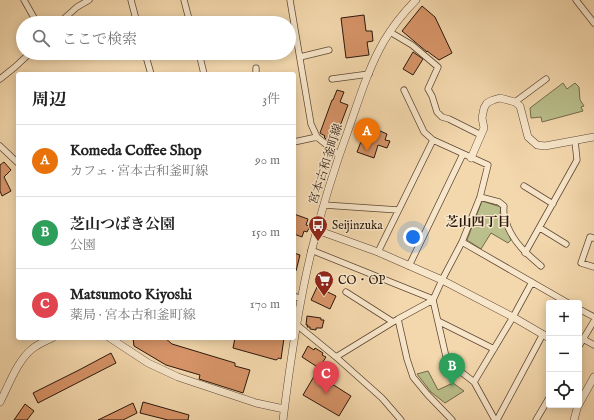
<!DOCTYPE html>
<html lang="ja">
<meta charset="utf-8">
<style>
:root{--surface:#fff;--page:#f2f2f2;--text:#222;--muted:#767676;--line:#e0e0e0;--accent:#8f2418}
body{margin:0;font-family:"IM FELL English","Noto Serif JP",serif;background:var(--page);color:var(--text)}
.controls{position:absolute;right:12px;bottom:12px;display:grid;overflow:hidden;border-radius:4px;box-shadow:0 2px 10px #0003}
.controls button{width:36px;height:36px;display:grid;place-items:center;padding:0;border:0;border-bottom:1px solid var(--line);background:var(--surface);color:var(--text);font:20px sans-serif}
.you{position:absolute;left:413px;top:237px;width:14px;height:14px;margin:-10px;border:3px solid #fff;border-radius:50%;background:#1a73e8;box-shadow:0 0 0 6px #1a73e833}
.badge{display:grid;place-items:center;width:26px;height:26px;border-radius:50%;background:var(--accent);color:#fff;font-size:13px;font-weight:700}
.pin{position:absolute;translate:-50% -33px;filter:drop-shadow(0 1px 2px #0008)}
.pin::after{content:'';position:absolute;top:21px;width:14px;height:12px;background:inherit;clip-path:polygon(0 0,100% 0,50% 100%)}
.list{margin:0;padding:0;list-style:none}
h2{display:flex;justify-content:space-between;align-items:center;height:52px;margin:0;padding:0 16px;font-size:17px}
h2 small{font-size:13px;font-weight:400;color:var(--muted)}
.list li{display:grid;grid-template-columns:26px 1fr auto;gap:12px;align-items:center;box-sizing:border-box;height:72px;padding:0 16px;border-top:1px solid var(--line)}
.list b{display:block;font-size:15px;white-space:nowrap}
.list p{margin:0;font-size:13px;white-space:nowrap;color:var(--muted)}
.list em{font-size:13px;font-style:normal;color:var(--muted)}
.icon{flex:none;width:22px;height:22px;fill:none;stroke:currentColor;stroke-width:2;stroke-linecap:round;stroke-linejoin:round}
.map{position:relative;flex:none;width:594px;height:420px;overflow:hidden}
.search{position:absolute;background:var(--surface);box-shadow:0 2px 10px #0003;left:16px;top:16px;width:280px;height:44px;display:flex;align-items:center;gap:10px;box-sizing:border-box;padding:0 14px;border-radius:22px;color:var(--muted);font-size:15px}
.panel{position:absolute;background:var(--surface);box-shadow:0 2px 10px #0003;left:16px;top:72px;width:280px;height:268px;border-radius:4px}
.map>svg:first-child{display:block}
</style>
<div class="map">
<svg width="594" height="420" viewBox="0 0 594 420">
<rect width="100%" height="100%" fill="#f4d8ad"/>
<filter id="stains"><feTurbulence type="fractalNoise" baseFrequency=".005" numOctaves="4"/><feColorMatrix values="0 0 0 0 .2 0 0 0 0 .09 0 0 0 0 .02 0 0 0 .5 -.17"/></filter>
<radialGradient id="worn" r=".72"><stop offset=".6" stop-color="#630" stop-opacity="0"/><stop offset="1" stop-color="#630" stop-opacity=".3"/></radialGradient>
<path fill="#babf8b" stroke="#726b4c" d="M563 83 567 89 575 83 579 87 580 100 584 106 581 107 583 111 542 122 541 117 531 118 530 108Z
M482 201 501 207 500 214 511 240 508 243 491 233 481 249 467 240Z
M428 371 438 390 453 383 464 391 445 403 431 392 417 374Z"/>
<path fill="#d79468" stroke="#29170d" d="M422 6 435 17 452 53 439 60 427 51V52L402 31Z
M364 15 366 31H372L373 41 367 42 369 55 346 58 341 18Z
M413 52 423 59 413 75 403 69Z
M337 90 344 92 340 102 348 105 334 142 327 140 324 137 325 136 320 133 332 100H333Z
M365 126 370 129 371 127 387 134 385 140 390 141 387 148 378 145 374 158 357 152 362 139 357 138 361 127Z
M4 162 11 170 4 177 11 191 2 196 0 191V165Z
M294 214 308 219 306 225 310 226 307 232 304 231 302 237 294 234Z
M294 253 300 255 296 271H294Z
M317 287 336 296 330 309 311 300Z
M307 316 321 318V320H324L322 328H316V330L310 329V327H307L308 325H306Z
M133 338H165L172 344 235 363V366L250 370 243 393 199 379 200 375 166 365 134 346Z
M235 338H284L281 359 279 358 276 360 233 348Z
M308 346 314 350 315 348 323 353 322 355 326 357 319 368 302 357Z
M111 353 116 363 38 403 33 393 79 370Z
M316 373 333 382 332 384 351 396 339 416 303 395Z
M143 402 189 415 188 420H168L140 413Z
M133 403 137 413 123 420H98Z
M25 404 34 411 27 420H14Z"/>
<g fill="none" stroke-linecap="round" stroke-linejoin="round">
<g stroke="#5c4735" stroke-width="7">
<path id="minor" d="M24 0 37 23
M131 0 137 23
M184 0 190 23
M290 0 311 124 317 137 339 155
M576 0 594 23
M59 23 77 7 89 0
M172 23 189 19
M390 32 412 45 438 67 428 89 432 96 437 112 442 117 449 119 481 135
M145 53 151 74
M199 53 204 74
M300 57 329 50
M256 68V74
M0 79 15 67 30 53
M332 79 369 74
M404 90 424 132 433 140 488 165 480 197 462 242 442 280 433 300 447 361 474 382 495 420
M515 102 546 79
M294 142 317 137
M0 146 18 163
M524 186 553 204
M480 197 499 202 504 206C503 215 505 219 508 227 515 244 527 254 541 266
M324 205 398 210
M540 228 566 244
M594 238 590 237 581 263 594 267
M462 242 568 303
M311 250 433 299
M378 252 433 140
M525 253 577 160 575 141
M409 266 463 154
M346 292 393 322
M294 296 301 299
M579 309 594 317
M398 319 407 359 413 377 427 394 452 420
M438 321 494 349
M297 325 336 357 382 398 401 420
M583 339 594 345
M579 346 594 321
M336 357 398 319 433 300
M474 382 513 317 532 282
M497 420 543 334
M536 420 549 398"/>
</g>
<g stroke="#5c4735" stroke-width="8">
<path id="tertiary" d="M471 158 484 128 482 118 484 108 487 103 493 100 500 98 515 102 520 106 528 137 537 145 545 146 594 137
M317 230 378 252 442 280 513 317 549 338
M110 338 148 363 178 377 256 403 284 409
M0 402C9 385 17 361 32 349 38 344 45 341 52 338
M579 404 594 377
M283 420C290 363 298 305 312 249 322 207 335 166 350 125 360 96 369 67 384 41 393 26 404 12 416 0
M574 420 578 405"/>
</g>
<use href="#minor" stroke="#f8e6ca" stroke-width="5.5"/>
<use href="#tertiary" stroke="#f8e6ca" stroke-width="7"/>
</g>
<defs>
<g id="bus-pin" transform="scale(1)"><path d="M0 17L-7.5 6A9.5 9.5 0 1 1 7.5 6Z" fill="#8f2418" stroke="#f8e6ca"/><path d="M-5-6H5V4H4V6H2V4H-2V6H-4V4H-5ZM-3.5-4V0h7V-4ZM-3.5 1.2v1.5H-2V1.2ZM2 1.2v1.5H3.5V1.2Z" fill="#fff"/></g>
<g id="supermarket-pin" transform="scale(1)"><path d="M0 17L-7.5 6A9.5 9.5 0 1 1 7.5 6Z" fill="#8f2418" stroke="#f8e6ca"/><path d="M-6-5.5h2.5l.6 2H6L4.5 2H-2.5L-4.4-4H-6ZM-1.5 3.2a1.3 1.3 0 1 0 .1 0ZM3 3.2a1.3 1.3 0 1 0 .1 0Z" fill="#fff"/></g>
</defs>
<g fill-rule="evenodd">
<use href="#bus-pin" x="318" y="225"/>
<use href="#supermarket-pin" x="324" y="280"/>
</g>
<g text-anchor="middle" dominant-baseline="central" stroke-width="3" stroke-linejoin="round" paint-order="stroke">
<g font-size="12" fill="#29170d" stroke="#f8e6ca">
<text transform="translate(326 164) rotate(-72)">宮本古和釜町線</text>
</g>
<g font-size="12" fill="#29170d" stroke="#f8e6ca" text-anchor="start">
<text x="332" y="225">Seijinzuka</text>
<text x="338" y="280">CO・OP</text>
</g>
<g font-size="13" font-weight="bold" fill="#29170d" stroke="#f8e6ca">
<text x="478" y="222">芝山四丁目</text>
</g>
</g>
<rect width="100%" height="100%" filter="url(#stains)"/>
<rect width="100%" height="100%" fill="url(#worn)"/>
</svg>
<div class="controls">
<button>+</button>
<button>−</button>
<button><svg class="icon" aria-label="locate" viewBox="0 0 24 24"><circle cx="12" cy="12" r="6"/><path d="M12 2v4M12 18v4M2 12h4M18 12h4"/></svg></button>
</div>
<div class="you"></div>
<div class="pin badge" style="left:367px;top:151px;background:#e8710a">A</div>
<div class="pin badge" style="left:452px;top:386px;background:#2e9e5b">B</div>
<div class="pin badge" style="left:326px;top:394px;background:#e0444e">C</div>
<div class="search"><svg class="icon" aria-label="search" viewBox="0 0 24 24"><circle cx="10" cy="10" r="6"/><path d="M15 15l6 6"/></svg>ここで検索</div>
<section class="panel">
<h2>周辺<small>3件</small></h2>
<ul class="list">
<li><span class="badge" style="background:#e8710a">A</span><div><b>Komeda Coffee Shop</b><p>カフェ · 宮本古和釜町線</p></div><em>90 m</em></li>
<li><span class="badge" style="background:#2e9e5b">B</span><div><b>芝山つばき公園</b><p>公園</p></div><em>150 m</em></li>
<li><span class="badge" style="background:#e0444e">C</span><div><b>Matsumoto Kiyoshi</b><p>薬局 · 宮本古和釜町線</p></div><em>170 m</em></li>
</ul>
</section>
</div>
